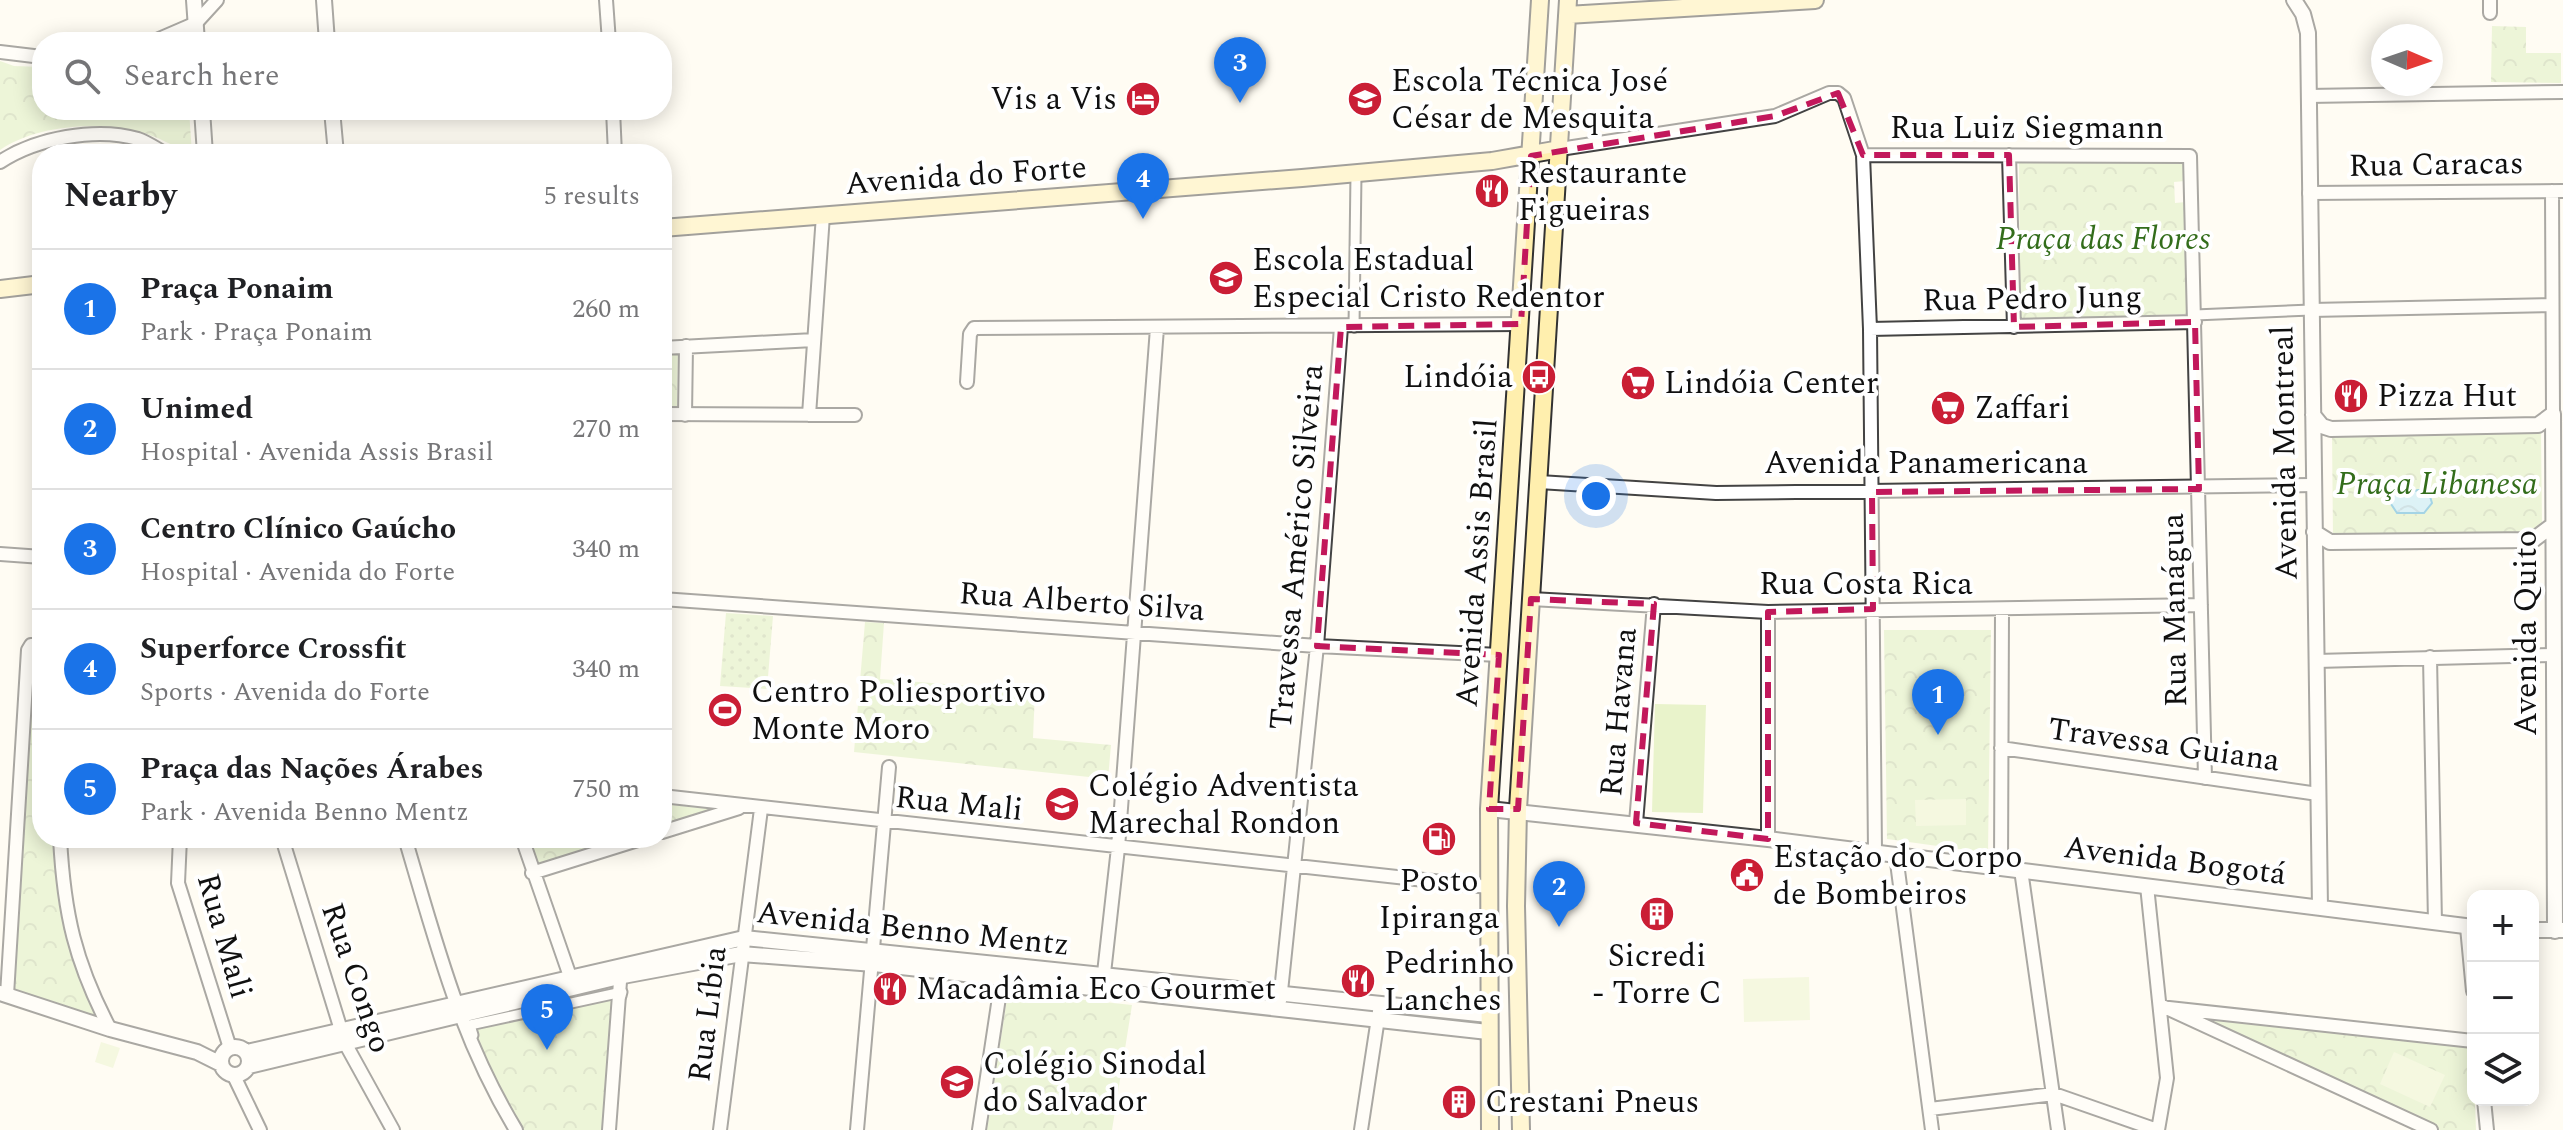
<!DOCTYPE html>
<meta charset="utf-8">
<style>
:root{--surface:#fff;--page:#f2f2f2;--text:#202124;--muted:#757577;--line:#e0e0e0;--accent:#1a73e8}
body{margin:0;font-family:Spectral,serif;background:var(--page);color:var(--text)}
.controls{position:absolute;right:24px;bottom:24px;display:grid;overflow:hidden;border-radius:16px;box-shadow:0 4px 20px #0003}
.controls button{width:72px;height:72px;display:grid;place-items:center;padding:0;border:0;border-bottom:2px solid var(--line);background:var(--surface);color:var(--text);font:40px sans-serif}
.compass{position:absolute;left:2371px;top:24px;width:72px;height:72px;border-radius:50%;background:var(--surface);box-shadow:0 4px 20px #0003;rotate:92deg}
.you{position:absolute;left:1596px;top:496px;width:28px;height:28px;margin:-20px;border:6px solid #fff;border-radius:50%;background:#1a73e8;box-shadow:0 0 0 12px #1a73e833}
.badge{display:grid;place-items:center;width:52px;height:52px;border-radius:50%;background:var(--accent);color:#fff;font-size:26px;font-weight:700}
.pin{position:absolute;translate:-50% -66px;filter:drop-shadow(0 2px 4px #0008)}
.pin::after{content:'';position:absolute;top:42px;width:28px;height:24px;background:inherit;clip-path:polygon(0 0,100% 0,50% 100%)}
.list{margin:0;padding:0;list-style:none}
h2{display:flex;justify-content:space-between;align-items:center;height:104px;margin:0;padding:0 32px;font-size:34px}
h2 small{font-size:26px;font-weight:400;color:var(--muted)}
.list li{display:grid;grid-template-columns:52px 1fr auto;gap:24px;align-items:center;box-sizing:border-box;height:120px;padding:0 32px;border-top:2px solid var(--line)}
.list b{display:block;font-size:30px;white-space:nowrap}
.list p{margin:0;font-size:26px;white-space:nowrap;color:var(--muted)}
.list em{font-size:26px;font-style:normal;color:var(--muted)}
.icon{flex:none;width:44px;height:44px;fill:none;stroke:currentColor;stroke-width:2;stroke-linecap:round;stroke-linejoin:round}
.map{position:relative;flex:none;width:2563px;height:1130px;overflow:hidden}
.search{position:absolute;background:var(--surface);box-shadow:0 4px 20px #0003;left:32px;top:32px;width:640px;height:88px;display:flex;align-items:center;gap:20px;box-sizing:border-box;padding:0 28px;border-radius:32px;color:var(--muted);font-size:30px}
.panel{position:absolute;background:var(--surface);box-shadow:0 4px 20px #0003;left:32px;top:144px;width:640px;height:704px;border-radius:32px}
.map>svg:first-child{display:block}
</style>
<div class="map">
<svg width="2563" height="1130" viewBox="0 0 2563 1130">
<defs>
<pattern id="park-crowns" width="20" height="18" patternUnits="userSpaceOnUse" patternTransform="scale(2)"><rect width="20" height="18" fill="#d8edb9"/><path d="M2 6a3 3 0 1 1 6 0M12 15a3 3 0 1 1 6 0" fill="none" stroke="#b8ca9e"/></pattern>
<pattern id="garden-dots" width="8" height="8" patternUnits="userSpaceOnUse" patternTransform="scale(2)"><rect width="8" height="8" fill="#d8edb9"/><path d="M2 2h.1M6 6h.1" fill="none" stroke="#b8ca9e" stroke-width="1.8" stroke-linecap="round"/></pattern>
<pattern id="water-waves" width="16" height="10" patternUnits="userSpaceOnUse" patternTransform="scale(2)"><rect width="16" height="10" fill="#b4e6fa"/><path d="M0 5q4-4 8 0t8 0" fill="none" stroke="#9ac4d5"/></pattern>
</defs>
<rect width="100%" height="100%" fill="#fffcf3"/>
<path fill="url(#park-crowns)" d="M2492 26 2526 27V53H2561V83L2491 82Z
M0 61 14 66 42 67V110H189L192 154C175 147 157 136 140 132 97 121 36 125 0 150Z
M2184 159 2185 181 2174 182 2175 203 2186 202 2187 314 2020 319 2019 162Z
M678 350 677 407 662 406V355Z
M2541 431 2542 523 2526 536 2333 537 2332 433Z
M865 622 884 623 880 679 1035 691 1033 738 1111 745 1108 779 854 752Z
M1884 630H1991L1988 853 1887 839Z
M30 646 42 648V838H57L60 887 98 1018 11 989Z
M662 804 721 810 662 828Z
M527 838H627L536 865Z
M622 992 605 1130H522L489 1075 470 1025Z
M1008 992 1132 1005 1112 1130H987Z
M2195 1014 2473 1047 2476 1130H2440Z"/>
<path fill="url(#garden-dots)" d="M726 613 773 616 767 689 720 686Z"/>
<path fill="#e9f3cb" d="M1655 704 1706 705 1703 813 1652 812Z
M1966 799V825L1916 826 1915 800Z
M1809 977 1810 1020 1744 1022 1743 979Z
M101 1042 120 1048 113 1068 95 1062Z
M2394 1052 2445 1075 2430 1107 2380 1084Z"/>
<path fill="url(#water-waves)" stroke="#36a4d6" stroke-width="2" d="M2418 490 2429 493 2432 503 2424 513H2397L2391 504 2392 495Z"/>
<g fill="none" stroke-linecap="round" stroke-linejoin="round">
<g stroke="#434343" stroke-width="13">
<path id="pedestrian" d="M2195 315 2311 310
M1354 327 1356 174
M473 1035 470 1025 622 992 621 996"/>
</g>
<g stroke="#434343" stroke-width="16">
<path id="minor" d="M606 0 609 42
M2490 0V13
M152 42 196 23 217 0
M0 52 42 57
M2308 96 2563 92
M613 110 615 154
M1560 149 1775 116 1829 93H1838L1844 98 1863 155 1870 329 1875 852
M1863 155 2190 156 2205 778
M2009 155 2014 327
M0 162C36 138 96 127 138 139 147 142 157 149 166 154
M2552 191 2553 414
M2309 193 2563 191
M2311 310 2552 305
M1870 329 2195 322
M662 348 814 340
M967 382 970 334 974 328 1521 324
M662 414 855 415
M685 415 686 346
M809 415 823 215
M1539 482 1716 493 2314 485
M0 554 42 557
M662 599 1317 646 1499 655
M1531 599 1768 612 2201 605
M1768 612V839
M2430 657 2435 923
M2316 661 2554 655
M2001 748 2318 794
M662 796 1488 887
M1636 823 1654 604
M662 832 739 808
M60 838C64 914 75 962 110 1029
M180 838 178 883 230 1048
M282 838 345 1043 393 1130
M405 838C436 942 459 1036 516 1130
M522 838 573 985
M1896 855 1932 1130
M2001 867 2002 610
M2021 870 2058 1130
M532 873 644 838
M2147 886 2167 1078 2158 1130
M2467 927 2473 991
M1103 982 1118 848 1157 328
M7 995 28 650 31 645 42 646
M1280 1001 1317 646 1341 327
M2160 1005 2431 1130
M2169 1008 2473 1041
M234 1076 260 1130
M2484 1100 2487 1130
M1930 1109 2054 1094 2157 1130
M609 1130 621 968
M720 1130 761 809
M857 1130 889 767
M979 1130 1003 971
M1361 1130 1380 1005"/>
</g>
<g stroke="#434343" stroke-width="18">
<path id="tertiary" d="M194 0 197 42
M324 0 327 42
M2294 0 2303 14 2308 33 2320 908
M202 110 205 154
M332 110 336 154
M2553 414 2555 931
M2313 415 2322 426 2331 429 2538 425 2553 414
M2314 532 2330 542 2533 540 2553 525
M1489 809 1768 839 2473 927
M2533 930H2563
M0 993 110 1029 197 1052 221 1064
M221 1061a14 14 0 1 1 28 0a14 14 0 1 1-28 0Z
M247 1052 744 938 1488 1015
M249 1066 623 976 741 954 874 964 1488 1032"/>
</g>
<g stroke="#323232" stroke-width="20">
<path id="secondary" d="M1567 15 1815 0
M662 228 1302 178 1492 161 1560 149
M0 289 42 284
M1490 1130 1489 809 1540 0
M1521 1130 1516 906 1518 809 1568 0"/>
</g>
<use href="#pedestrian" stroke="#fff" stroke-width="9"/>
<use href="#minor" stroke="#fff" stroke-width="12"/>
<use href="#tertiary" stroke="#fff" stroke-width="14"/>
<use href="#secondary" stroke="#ffefae" stroke-width="16"/>
</g>
<path d="M0 0H2563V1130H0ZM1838 93 1863 155H2009L2014 327 2195 322 2199 489 1872 492 1873 609 1768 612V839L1636 823 1654 604 1531 599 1518 809H1489L1499 655 1317 646 1341 327 1521 324 1531 156 1775 116Z" fill="#fffcf3" fill-opacity=".55" fill-rule="evenodd"/>
<path fill="none" stroke="#c2185b" stroke-width="6" stroke-dasharray="16 10" stroke-linejoin="round" d="M1838 93 1863 155H2009L2014 327 2195 322 2199 489 1872 492 1873 609 1768 612V839L1636 823 1654 604 1531 599 1518 809H1489L1499 655 1317 646 1341 327 1521 324 1531 156 1775 116Z"/>
<defs>
<g id="hotel-disc" transform="scale(1.8)"><circle r="9.5" fill="#ca1e35" stroke="#fff"/><path d="M-6-4.5h1.5V1H6V5H4.5V3h-9V5H-6ZM-4 0a1.8 1.8 0 1 1 3.6 0ZM.5 0V-2.5h3Q6-2.5 6 0Z" fill="#fff"/></g>
<g id="school-disc" transform="scale(1.8)"><circle r="9.5" fill="#ca1e35" stroke="#fff"/><path d="M0-5L7-2L0 1L-7-2ZM-4 1L0 2.5L4 1V4Q0 6-4 4Z" fill="#fff"/></g>
<g id="restaurant-disc" transform="scale(1.8)"><circle r="9.5" fill="#ca1e35" stroke="#fff"/><path d="M-5-6h1v4h1v-4h1v4h1v-4h1v5L-1.5 .5V6h-2V.5L-5-1ZM5-6V6H3V1.5H1.5Q1.5-4 5-6Z" fill="#fff"/></g>
<g id="bus-disc" transform="scale(1.8)"><circle r="9.5" fill="#ca1e35" stroke="#fff"/><path d="M-5-6H5V4H4V6H2V4H-2V6H-4V4H-5ZM-3.5-4V0h7V-4ZM-3.5 1.2v1.5H-2V1.2ZM2 1.2v1.5H3.5V1.2Z" fill="#fff"/></g>
<g id="supermarket-disc" transform="scale(1.8)"><circle r="9.5" fill="#ca1e35" stroke="#fff"/><path d="M-6-5.5h2.5l.6 2H6L4.5 2H-2.5L-4.4-4H-6ZM-1.5 3.2a1.3 1.3 0 1 0 .1 0ZM3 3.2a1.3 1.3 0 1 0 .1 0Z" fill="#fff"/></g>
<g id="stadium-disc" transform="scale(1.8)"><circle r="9.5" fill="#ca1e35" stroke="#fff"/><path d="M0-5a6.5 5 0 1 0 0 10a6.5 5 0 1 0 0-10ZM-3.5-1.8h7v3.6h-7Z" fill="#fff"/></g>
<g id="fuel-disc" transform="scale(1.8)"><circle r="9.5" fill="#ca1e35" stroke="#fff"/><path d="M-5.5-6h7V0h2V4h1.3V-2.5L3-4.5l.8-.8L6-3V5H2.5V1h-1V6h-7ZM-4.2-4.7v3.2H.2V-4.7Z" fill="#fff"/></g>
<g id="civic-disc" transform="scale(1.8)"><circle r="9.5" fill="#ca1e35" stroke="#fff"/><path d="M-.6-6.5H3V-4.5H.6V-3L4-1V1h2V6H-6V1h2V-1L-.6-3ZM-1.2 2.5V6h2.4V2.5Z" fill="#fff"/></g>
<g id="building-disc" transform="scale(1.8)"><circle r="9.5" fill="#ca1e35" stroke="#fff"/><path d="M-4-6H4V6H1V3H-1V6H-4ZM-2.5-4.3h1.7v1.8h-1.7ZM.8-4.3h1.7v1.8H.8ZM-2.5-1h1.7V.8h-1.7ZM.8-1h1.7V.8H.8Z" fill="#fff"/></g>
</defs>
<g fill-rule="evenodd">
<use href="#hotel-disc" x="1143" y="99"/>
<use href="#school-disc" x="1365" y="99"/>
<use href="#restaurant-disc" x="1492" y="191"/>
<use href="#school-disc" x="1226" y="278"/>
<use href="#bus-disc" x="1539" y="377"/>
<use href="#supermarket-disc" x="1638" y="383"/>
<use href="#restaurant-disc" x="2351" y="396"/>
<use href="#supermarket-disc" x="1948" y="408"/>
<use href="#stadium-disc" x="725" y="710"/>
<use href="#school-disc" x="1062" y="804"/>
<use href="#fuel-disc" x="1439" y="839"/>
<use href="#civic-disc" x="1747" y="875"/>
<use href="#building-disc" x="1657" y="914"/>
<use href="#restaurant-disc" x="1358" y="981"/>
<use href="#restaurant-disc" x="890" y="989"/>
<use href="#school-disc" x="957" y="1082"/>
<use href="#building-disc" x="1459" y="1102"/>
</g>
<g text-anchor="middle" dominant-baseline="central" stroke-width="8" stroke-linejoin="round" paint-order="stroke">
<g font-size="32" fill="#101010" stroke="#fff" text-anchor="start">
<text x="1391" y="81">Escola Técnica José<tspan x="1391" dy="37">César de Mesquita</tspan></text>
<text x="1117" y="99" text-anchor="end">Vis a Vis</text>
<text x="1518" y="173">Restaurante<tspan x="1518" dy="37">Figueiras</tspan></text>
<text x="1252" y="260">Escola Estadual<tspan x="1252" dy="37">Especial Cristo Redentor</tspan></text>
<text x="1513" y="377" text-anchor="end">Lindóia</text>
<text x="1664" y="383">Lindóia Center</text>
<text x="2377" y="396">Pizza Hut</text>
<text x="1974" y="408">Zaffari</text>
<text x="751" y="692">Centro Poliesportivo<tspan x="751" dy="37">Monte Moro</tspan></text>
<text x="1088" y="786">Colégio Adventista<tspan x="1088" dy="37">Marechal Rondon</tspan></text>
<text x="1773" y="857">Estação do Corpo<tspan x="1773" dy="37">de Bombeiros</tspan></text>
<text x="1439" y="881" text-anchor="middle">Posto<tspan x="1439" dy="37">Ipiranga</tspan></text>
<text x="1657" y="956" text-anchor="middle">Sicredi<tspan x="1657" dy="37">- Torre C</tspan></text>
<text x="1384" y="963">Pedrinho<tspan x="1384" dy="37">Lanches</tspan></text>
<text x="916" y="989">Macadâmia Eco Gourmet</text>
<text x="983" y="1064">Colégio Sinodal<tspan x="983" dy="37">do Salvador</tspan></text>
<text x="1485" y="1102">Crestani Pneus</text>
</g>
<g font-size="32" fill="#101010" stroke="#fff">
<text x="2027" y="128">Rua Luiz Siegmann</text>
<text transform="translate(2436 165) rotate(-1)">Rua Caracas</text>
<text transform="translate(966 176) rotate(-4)">Avenida do Forte</text>
<text transform="translate(2032 299) rotate(-1)">Rua Pedro Jung</text>
<text transform="translate(2285 453) rotate(-91)">Avenida Montreal</text>
<text x="1926" y="463">Avenida Panamericana</text>
<text transform="translate(1297 547) rotate(-85)">Travessa Américo Silveira</text>
<text transform="translate(1477 563) rotate(-86)">Avenida Assis Brasil</text>
<text x="1866" y="584">Rua Costa Rica</text>
<text transform="translate(1082 602) rotate(4)">Rua Alberto Silva</text>
<text transform="translate(2175 610) rotate(-91)">Rua Manágua</text>
<text transform="translate(2526 633) rotate(-90)">Avenida Quito</text>
<text transform="translate(1619 712) rotate(-85)">Rua Havana</text>
<text transform="translate(2164 745) rotate(8)">Travessa Guiana</text>
<text transform="translate(959 804) rotate(6)">Rua Mali</text>
<text transform="translate(2175 861) rotate(7)">Avenida Bogotá</text>
<text transform="translate(913 929) rotate(6)">Avenida Benno Mentz</text>
<text transform="translate(224 936) rotate(74)">Rua Mali</text>
<text transform="translate(356 978) rotate(71)">Rua Congo</text>
<text transform="translate(708 1014) rotate(-83)">Rua Líbia</text>
</g>
<g font-size="32" font-style="italic" fill="#336d1b" stroke="#fff">
<text x="2103" y="239">Praça das Flores</text>
<text x="2437" y="484">Praça Libanesa</text>
</g>
</g>
</svg>
<div class="controls">
<button>+</button>
<button>−</button>
<button><svg class="icon" aria-label="layers" viewBox="0 0 24 24"><path d="M12 4l9 5-9 5-9-5zM3 14l9 5 9-5"/></svg></button>
</div>
<svg class="compass" viewBox="-18 -18 36 36"><path d="M0-13l5 13h-10z" fill="#e53935"/><path d="M0 13l5-13h-10z" fill="#757577"/></svg>
<div class="you"></div>
<div class="pin badge" style="left:1938px;top:735px">1</div>
<div class="pin badge" style="left:1559px;top:927px">2</div>
<div class="pin badge" style="left:1240px;top:103px">3</div>
<div class="pin badge" style="left:1143px;top:219px">4</div>
<div class="pin badge" style="left:547px;top:1050px">5</div>
<div class="search"><svg class="icon" aria-label="search" viewBox="0 0 24 24"><circle cx="10" cy="10" r="6"/><path d="M15 15l6 6"/></svg>Search here</div>
<section class="panel">
<h2>Nearby<small>5 results</small></h2>
<ul class="list">
<li><span class="badge">1</span><div><b>Praça Ponaim</b><p>Park · Praça Ponaim</p></div><em>260 m</em></li>
<li><span class="badge">2</span><div><b>Unimed</b><p>Hospital · Avenida Assis Brasil</p></div><em>270 m</em></li>
<li><span class="badge">3</span><div><b>Centro Clínico Gaúcho</b><p>Hospital · Avenida do Forte</p></div><em>340 m</em></li>
<li><span class="badge">4</span><div><b>Superforce Crossfit</b><p>Sports · Avenida do Forte</p></div><em>340 m</em></li>
<li><span class="badge">5</span><div><b>Praça das Nações Árabes</b><p>Park · Avenida Benno Mentz</p></div><em>750 m</em></li>
</ul>
</section>
</div>
